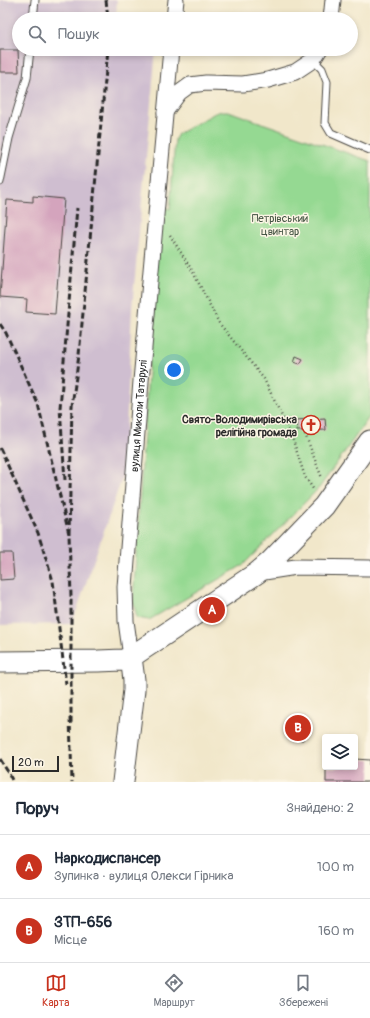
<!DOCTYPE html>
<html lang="uk">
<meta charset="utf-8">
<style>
:root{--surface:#fff;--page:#f6f6f7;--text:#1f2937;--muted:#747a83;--line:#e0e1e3;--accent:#c8321e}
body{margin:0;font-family:Pangolin,sans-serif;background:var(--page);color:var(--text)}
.controls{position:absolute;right:12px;bottom:12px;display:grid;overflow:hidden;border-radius:4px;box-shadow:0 2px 6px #0003}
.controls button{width:36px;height:36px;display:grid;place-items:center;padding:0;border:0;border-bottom:1px solid var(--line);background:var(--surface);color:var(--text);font:20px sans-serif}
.scale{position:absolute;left:12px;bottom:10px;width:47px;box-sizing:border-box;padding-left:4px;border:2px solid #2b2b2b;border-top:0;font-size:11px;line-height:14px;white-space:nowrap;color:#2b2b2b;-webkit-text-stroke:3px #fcf5e5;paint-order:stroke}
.you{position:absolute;left:174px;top:370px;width:14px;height:14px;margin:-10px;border:3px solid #fff;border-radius:50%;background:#1a73e8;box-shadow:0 0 0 6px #1a73e833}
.badge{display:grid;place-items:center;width:26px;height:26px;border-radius:50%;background:var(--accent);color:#fff;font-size:13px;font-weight:700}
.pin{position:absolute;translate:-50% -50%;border:2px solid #fff;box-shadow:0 1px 4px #0006}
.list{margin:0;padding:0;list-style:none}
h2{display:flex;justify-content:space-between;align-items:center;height:52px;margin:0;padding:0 16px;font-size:17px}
h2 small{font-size:13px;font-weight:400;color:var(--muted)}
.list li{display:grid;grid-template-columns:26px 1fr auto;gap:12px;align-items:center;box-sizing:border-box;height:64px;padding:0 16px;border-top:1px solid var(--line)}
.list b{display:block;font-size:15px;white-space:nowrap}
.list p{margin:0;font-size:13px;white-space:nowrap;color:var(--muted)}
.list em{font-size:13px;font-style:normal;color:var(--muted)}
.icon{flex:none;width:22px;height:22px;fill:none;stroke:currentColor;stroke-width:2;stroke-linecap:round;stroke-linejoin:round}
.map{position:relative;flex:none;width:370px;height:782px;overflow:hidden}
.search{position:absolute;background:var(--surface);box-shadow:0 2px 6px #0003;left:12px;right:12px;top:12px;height:44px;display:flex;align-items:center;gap:10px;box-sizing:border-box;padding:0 14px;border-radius:22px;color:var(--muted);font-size:15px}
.sheet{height:180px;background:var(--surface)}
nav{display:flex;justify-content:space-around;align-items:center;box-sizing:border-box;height:56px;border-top:1px solid var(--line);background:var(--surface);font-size:11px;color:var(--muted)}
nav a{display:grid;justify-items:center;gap:2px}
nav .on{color:var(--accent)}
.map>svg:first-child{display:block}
</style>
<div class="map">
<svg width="370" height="782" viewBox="0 0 370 782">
<rect width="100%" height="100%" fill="#fcf5e5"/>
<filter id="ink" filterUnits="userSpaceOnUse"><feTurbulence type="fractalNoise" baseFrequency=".025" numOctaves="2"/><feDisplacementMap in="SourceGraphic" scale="8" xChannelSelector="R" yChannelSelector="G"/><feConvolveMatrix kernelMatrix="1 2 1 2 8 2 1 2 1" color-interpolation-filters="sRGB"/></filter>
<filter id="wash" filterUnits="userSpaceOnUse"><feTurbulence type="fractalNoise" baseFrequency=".012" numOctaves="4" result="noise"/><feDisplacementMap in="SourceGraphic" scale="16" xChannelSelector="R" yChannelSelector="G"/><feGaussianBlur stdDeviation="0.9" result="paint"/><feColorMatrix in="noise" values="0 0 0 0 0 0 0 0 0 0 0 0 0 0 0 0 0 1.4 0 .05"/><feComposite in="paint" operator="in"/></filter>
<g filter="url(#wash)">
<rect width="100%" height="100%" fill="#f1e7ca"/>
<path fill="#cfbed0" d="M0 0H117L116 19H19V49H156L132 308 124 472 72 624 0 625Z"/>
<path fill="#95d992" stroke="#60825e" d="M222 111H228L370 161V416L319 488 243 565 149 620 137 618 133 601 159 209 163 207 170 209 175 139 178 134 215 113Z"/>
<g id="blocks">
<path fill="#d4a4bd" d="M0 50H18L19 72H0Z
M33 196 64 199 55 314 26 312 27 299 0 297 7 200 33 202Z
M296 356 303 359 300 364 294 362Z
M325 418 326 430 297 431 296 420Z
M0 553H12L14 579 0 580Z
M292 716 305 717 303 740 290 739Z
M355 759 370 760V782H326V767H355Z"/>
</g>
</g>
<g filter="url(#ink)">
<use href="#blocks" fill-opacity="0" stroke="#494743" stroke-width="1"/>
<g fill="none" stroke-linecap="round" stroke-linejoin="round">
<g stroke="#494743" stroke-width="9">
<path id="lane" d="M33 19 35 0
M313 60 322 69 327 82 325 123 331 133 370 150
M0 182 9 138 27 78 30 49"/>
</g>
<g stroke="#494743" stroke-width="17">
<g id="street">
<path d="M174 19 176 0"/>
<path d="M331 19 333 0"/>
<path d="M165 112 179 93 190 85 206 83 243 84 268 80 295 72 313 60 320 49"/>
<path d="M258 573 296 567 370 568"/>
<path id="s1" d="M131 657 126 621 125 587 141 381 171 49"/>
</g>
</g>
<g stroke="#494743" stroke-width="23">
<path id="secondary" d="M0 662 98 661 123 660 131 657 257 573 270 562 324 506 370 441
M123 782 134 690V680L131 657"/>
</g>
<path stroke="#494743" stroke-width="2.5" stroke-dasharray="1 3" stroke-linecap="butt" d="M170 235 193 272 219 323 264 379 292 437 305 477 314 490
M305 434 322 478"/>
<use href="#lane" stroke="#fff" stroke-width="7"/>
<use href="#street" stroke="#fff" stroke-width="15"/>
<use href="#secondary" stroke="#fff" stroke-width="21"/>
<path stroke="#2b2b2b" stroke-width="3" stroke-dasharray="6 3" stroke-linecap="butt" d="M106 0 108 19
M0 324 6 333 38 404 69 534 71 597V723
M0 448 38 533 53 581 66 684
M65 480 60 408 77 208
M69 534 72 406 79 355 108 49
M70 718 72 782
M0 759 8 772 13 782"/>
</g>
</g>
<defs>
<g id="church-ring" transform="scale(1)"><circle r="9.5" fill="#fcf5e5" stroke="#c8321e" stroke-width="1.5"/><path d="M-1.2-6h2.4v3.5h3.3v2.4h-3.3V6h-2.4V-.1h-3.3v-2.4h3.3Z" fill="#c8321e"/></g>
</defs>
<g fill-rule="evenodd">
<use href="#church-ring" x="311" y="425"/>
</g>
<g text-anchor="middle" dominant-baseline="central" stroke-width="3" stroke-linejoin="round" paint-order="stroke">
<g font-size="11" fill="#465645" stroke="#fcf5e5">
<text x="280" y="218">Петрівський<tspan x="280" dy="13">цвинтар</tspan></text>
</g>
<g font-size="11" fill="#2b2b2b" stroke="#fcf5e5">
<text stroke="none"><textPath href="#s1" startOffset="242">вулиця Миколи Татарулі</textPath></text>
</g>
<g font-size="11" font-weight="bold" fill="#2b2b2b" stroke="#fcf5e5" text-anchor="end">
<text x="297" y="419">Свято-Володимирівська<tspan x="297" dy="13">релігійна громада</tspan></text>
</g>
</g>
</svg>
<div class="controls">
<button><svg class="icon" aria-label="layers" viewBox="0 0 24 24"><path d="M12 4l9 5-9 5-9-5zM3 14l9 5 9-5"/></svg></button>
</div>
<div class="scale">20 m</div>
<div class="you"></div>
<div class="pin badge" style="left:212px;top:610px">A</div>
<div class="pin badge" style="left:298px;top:728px">B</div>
<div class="search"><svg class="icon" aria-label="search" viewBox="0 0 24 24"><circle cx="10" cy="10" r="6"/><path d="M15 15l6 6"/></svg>Пошук</div>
</div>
<section class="sheet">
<h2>Поруч<small>Знайдено: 2</small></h2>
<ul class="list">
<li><span class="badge">A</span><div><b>Наркодиспансер</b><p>Зупинка · вулиця Олекси Гірника</p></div><em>100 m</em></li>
<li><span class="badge">B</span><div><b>ЗТП-656</b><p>Місце</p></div><em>160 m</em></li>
</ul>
</section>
<nav>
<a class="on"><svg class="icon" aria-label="map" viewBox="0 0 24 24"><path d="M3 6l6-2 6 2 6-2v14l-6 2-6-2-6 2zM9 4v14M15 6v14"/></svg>Карта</a>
<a><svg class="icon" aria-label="directions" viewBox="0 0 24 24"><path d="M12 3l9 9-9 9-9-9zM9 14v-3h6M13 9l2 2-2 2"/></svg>Маршрут</a>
<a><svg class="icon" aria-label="saved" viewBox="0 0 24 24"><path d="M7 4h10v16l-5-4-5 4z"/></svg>Збережені</a>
</nav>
